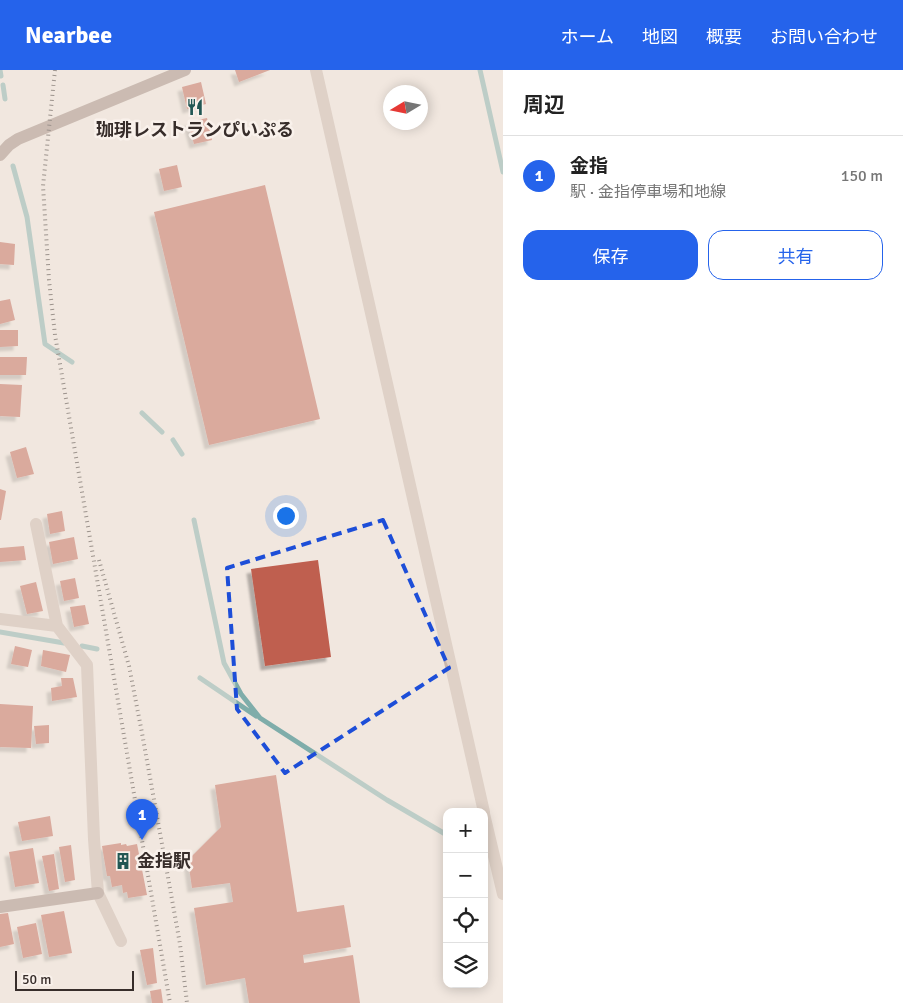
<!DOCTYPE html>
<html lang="ja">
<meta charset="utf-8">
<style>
:root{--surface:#fff;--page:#f6f6f6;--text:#222;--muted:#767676;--line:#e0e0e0;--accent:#2563eb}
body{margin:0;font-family:Signika,"Noto Sans JP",sans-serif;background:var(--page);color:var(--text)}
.controls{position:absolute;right:15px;bottom:15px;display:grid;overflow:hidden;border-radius:10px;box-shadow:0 2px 12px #0003}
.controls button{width:45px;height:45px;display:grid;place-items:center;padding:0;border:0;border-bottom:1px solid var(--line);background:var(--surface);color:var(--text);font:25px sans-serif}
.compass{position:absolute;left:383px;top:15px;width:45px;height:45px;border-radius:50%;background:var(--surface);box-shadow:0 2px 12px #0003;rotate:260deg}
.scale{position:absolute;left:15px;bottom:12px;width:119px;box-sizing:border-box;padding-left:5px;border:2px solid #372d2a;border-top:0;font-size:14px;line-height:18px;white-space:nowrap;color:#372d2a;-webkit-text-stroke:4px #f9f1eb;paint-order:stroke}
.you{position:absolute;left:285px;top:445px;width:18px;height:18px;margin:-12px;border:4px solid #fff;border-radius:50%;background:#1a73e8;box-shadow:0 0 0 8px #1a73e833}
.badge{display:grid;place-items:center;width:32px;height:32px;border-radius:50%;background:var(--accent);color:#fff;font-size:16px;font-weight:700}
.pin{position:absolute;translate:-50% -41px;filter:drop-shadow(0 1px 2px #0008)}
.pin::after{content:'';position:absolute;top:26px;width:18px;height:15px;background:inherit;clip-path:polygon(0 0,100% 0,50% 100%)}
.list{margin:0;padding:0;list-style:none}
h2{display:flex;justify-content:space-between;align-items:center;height:65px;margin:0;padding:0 20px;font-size:21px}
h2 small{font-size:16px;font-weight:400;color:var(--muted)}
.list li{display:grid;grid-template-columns:32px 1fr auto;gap:15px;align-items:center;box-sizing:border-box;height:80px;padding:0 20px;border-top:1px solid var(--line)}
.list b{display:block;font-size:19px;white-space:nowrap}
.list p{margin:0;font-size:16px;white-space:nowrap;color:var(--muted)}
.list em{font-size:16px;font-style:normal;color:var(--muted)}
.actions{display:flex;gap:10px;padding:15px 20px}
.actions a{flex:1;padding:11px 0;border:1px solid var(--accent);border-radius:15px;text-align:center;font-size:18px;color:var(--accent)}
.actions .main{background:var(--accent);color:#fff}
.icon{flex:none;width:28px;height:28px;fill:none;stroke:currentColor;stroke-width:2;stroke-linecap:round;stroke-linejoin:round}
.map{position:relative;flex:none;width:503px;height:933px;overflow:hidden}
header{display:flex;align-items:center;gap:30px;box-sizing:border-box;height:70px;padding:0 25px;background:var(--accent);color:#fff}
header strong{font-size:24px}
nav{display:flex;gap:28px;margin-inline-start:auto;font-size:18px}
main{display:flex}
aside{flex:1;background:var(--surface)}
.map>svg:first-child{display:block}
</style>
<header>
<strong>Nearbee</strong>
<nav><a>ホーム</a><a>地図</a><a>概要</a><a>お問い合わせ</a></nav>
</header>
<main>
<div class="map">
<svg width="503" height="933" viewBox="0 0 503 933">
<defs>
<filter id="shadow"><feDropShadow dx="-4.5" dy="4.5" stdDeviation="1" flood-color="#0004"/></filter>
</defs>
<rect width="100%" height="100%" fill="#f1e7df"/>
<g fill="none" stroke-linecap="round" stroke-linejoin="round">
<path stroke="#7fadaa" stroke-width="5" d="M0 0 1 6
M480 0 503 102
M3 15 5 29
M13 96 27 147 45 274 72 292
M142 343 162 362
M173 370 182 384
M194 450 224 593 241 624 260 648 387 730 447 765
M0 562 64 573
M82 576 97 579
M200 608 256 646"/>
</g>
<path fill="#bf5e4f" filter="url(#shadow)" d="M235 0H270L239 12Z
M201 12 206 34 187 39 182 17Z
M207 48 212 70 194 74 188 52Z
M177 95 182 117 164 121 159 99Z
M265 115 320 349 209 375 154 142Z
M0 172 15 174 14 195 0 194Z
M10 229 15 250 0 254V231Z
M0 260H18V276L0 277Z
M0 287H27L26 305H0Z
M0 314 22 315 20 347 0 346Z
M26 377 34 404 17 408 10 382Z
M0 419 6 421 1 450H0Z
M62 441 65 461 50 464 47 444Z
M74 467 78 489 53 494 49 472Z
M24 476 26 490 0 492V478Z
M318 490 331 587 265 596 251 499Z
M75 508 79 528 64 531 60 511Z
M36 512 43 541 27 544 20 516Z
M85 535 89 554 74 557 70 537Z
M15 576 32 580 28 597 11 594Z
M43 580 70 585 66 602 41 596Z
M61 608H73L77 627 52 631 51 618 62 616Z
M0 634 33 636 31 678 0 677Z
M49 655V673L36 674 34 656Z
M276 705 297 842 344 835 351 877 303 885 304 893 353 885 360 933H249L245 908 206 915 194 838 233 832 230 813 192 818 188 790 221 757 215 715Z
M50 746 53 766 22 771 18 752Z
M121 773V775L126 774 127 776 137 774 147 825 128 828 127 822 123 823 122 815 112 817 110 806H107L102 776Z
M71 775 75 810 65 812 59 777Z
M33 778 39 813 15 817 9 782Z
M54 784 59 819 49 821 42 786Z
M64 841 72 883 49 887 41 845Z
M8 843 14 874 0 877V844Z
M36 853 42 884 23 888 17 857Z
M153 878 157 913 147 915 140 880Z
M161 919 163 933H152L150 921Z"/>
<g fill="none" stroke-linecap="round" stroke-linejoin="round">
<path stroke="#c9b5ab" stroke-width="12" d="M316 0 484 742
M36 454 57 556 87 595 94 769 98 823 121 871
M0 549 57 556
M484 744 503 824"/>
<path stroke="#9d857d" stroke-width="12" d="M0 85 9 75 18 69 185 0
M0 837 98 823"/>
<path stroke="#372d2a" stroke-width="4" stroke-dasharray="1 4" stroke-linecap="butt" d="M55 0 43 116 49 210 55 265 170 933
M99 490 129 596 142 663 180 874 187 933"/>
</g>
<path d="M0 0H503V933H0ZM383 450 449 598 285 703 237 639 227 498Z" fill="#f1e7df" fill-opacity=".55" fill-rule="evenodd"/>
<path fill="none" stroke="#1d4ed8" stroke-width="4" stroke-dasharray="10 6" stroke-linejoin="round" d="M383 450 449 598 285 703 237 639 227 498Z"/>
<defs>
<g id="restaurant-bare" transform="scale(1.35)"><path d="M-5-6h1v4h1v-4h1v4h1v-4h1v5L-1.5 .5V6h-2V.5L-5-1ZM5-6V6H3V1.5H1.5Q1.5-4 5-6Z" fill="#225754" stroke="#f9f1eb" stroke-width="2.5" paint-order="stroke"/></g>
<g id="building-bare" transform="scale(1.35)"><path d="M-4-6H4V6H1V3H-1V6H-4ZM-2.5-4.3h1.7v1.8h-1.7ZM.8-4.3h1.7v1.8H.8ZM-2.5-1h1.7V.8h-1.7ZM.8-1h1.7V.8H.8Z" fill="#225754" stroke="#f9f1eb" stroke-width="2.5" paint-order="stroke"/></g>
</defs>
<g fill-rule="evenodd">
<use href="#restaurant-bare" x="195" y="37"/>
<use href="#building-bare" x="123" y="791"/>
</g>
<g text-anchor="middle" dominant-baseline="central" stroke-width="5" stroke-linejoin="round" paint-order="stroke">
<g font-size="18" font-weight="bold" fill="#372d2a" stroke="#f9f1eb">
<text x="195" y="60">珈琲レストランぴいぷる</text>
<text x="137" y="791" text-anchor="start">金指駅</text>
</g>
</g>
</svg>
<div class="controls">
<button>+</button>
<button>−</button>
<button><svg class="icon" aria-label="locate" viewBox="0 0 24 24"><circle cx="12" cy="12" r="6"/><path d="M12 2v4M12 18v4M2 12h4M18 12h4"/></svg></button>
<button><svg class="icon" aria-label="layers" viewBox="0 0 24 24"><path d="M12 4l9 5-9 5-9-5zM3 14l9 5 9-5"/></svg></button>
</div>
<svg class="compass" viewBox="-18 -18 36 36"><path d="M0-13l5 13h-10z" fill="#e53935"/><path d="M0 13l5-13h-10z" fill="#767676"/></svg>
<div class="scale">50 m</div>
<div class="you"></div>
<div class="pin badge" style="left:142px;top:770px">1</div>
</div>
<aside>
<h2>周辺<small></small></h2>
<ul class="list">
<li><span class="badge">1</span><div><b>金指</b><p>駅 · 金指停車場和地線</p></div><em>150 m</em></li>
</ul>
<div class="actions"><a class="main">保存</a><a>共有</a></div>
</aside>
</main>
